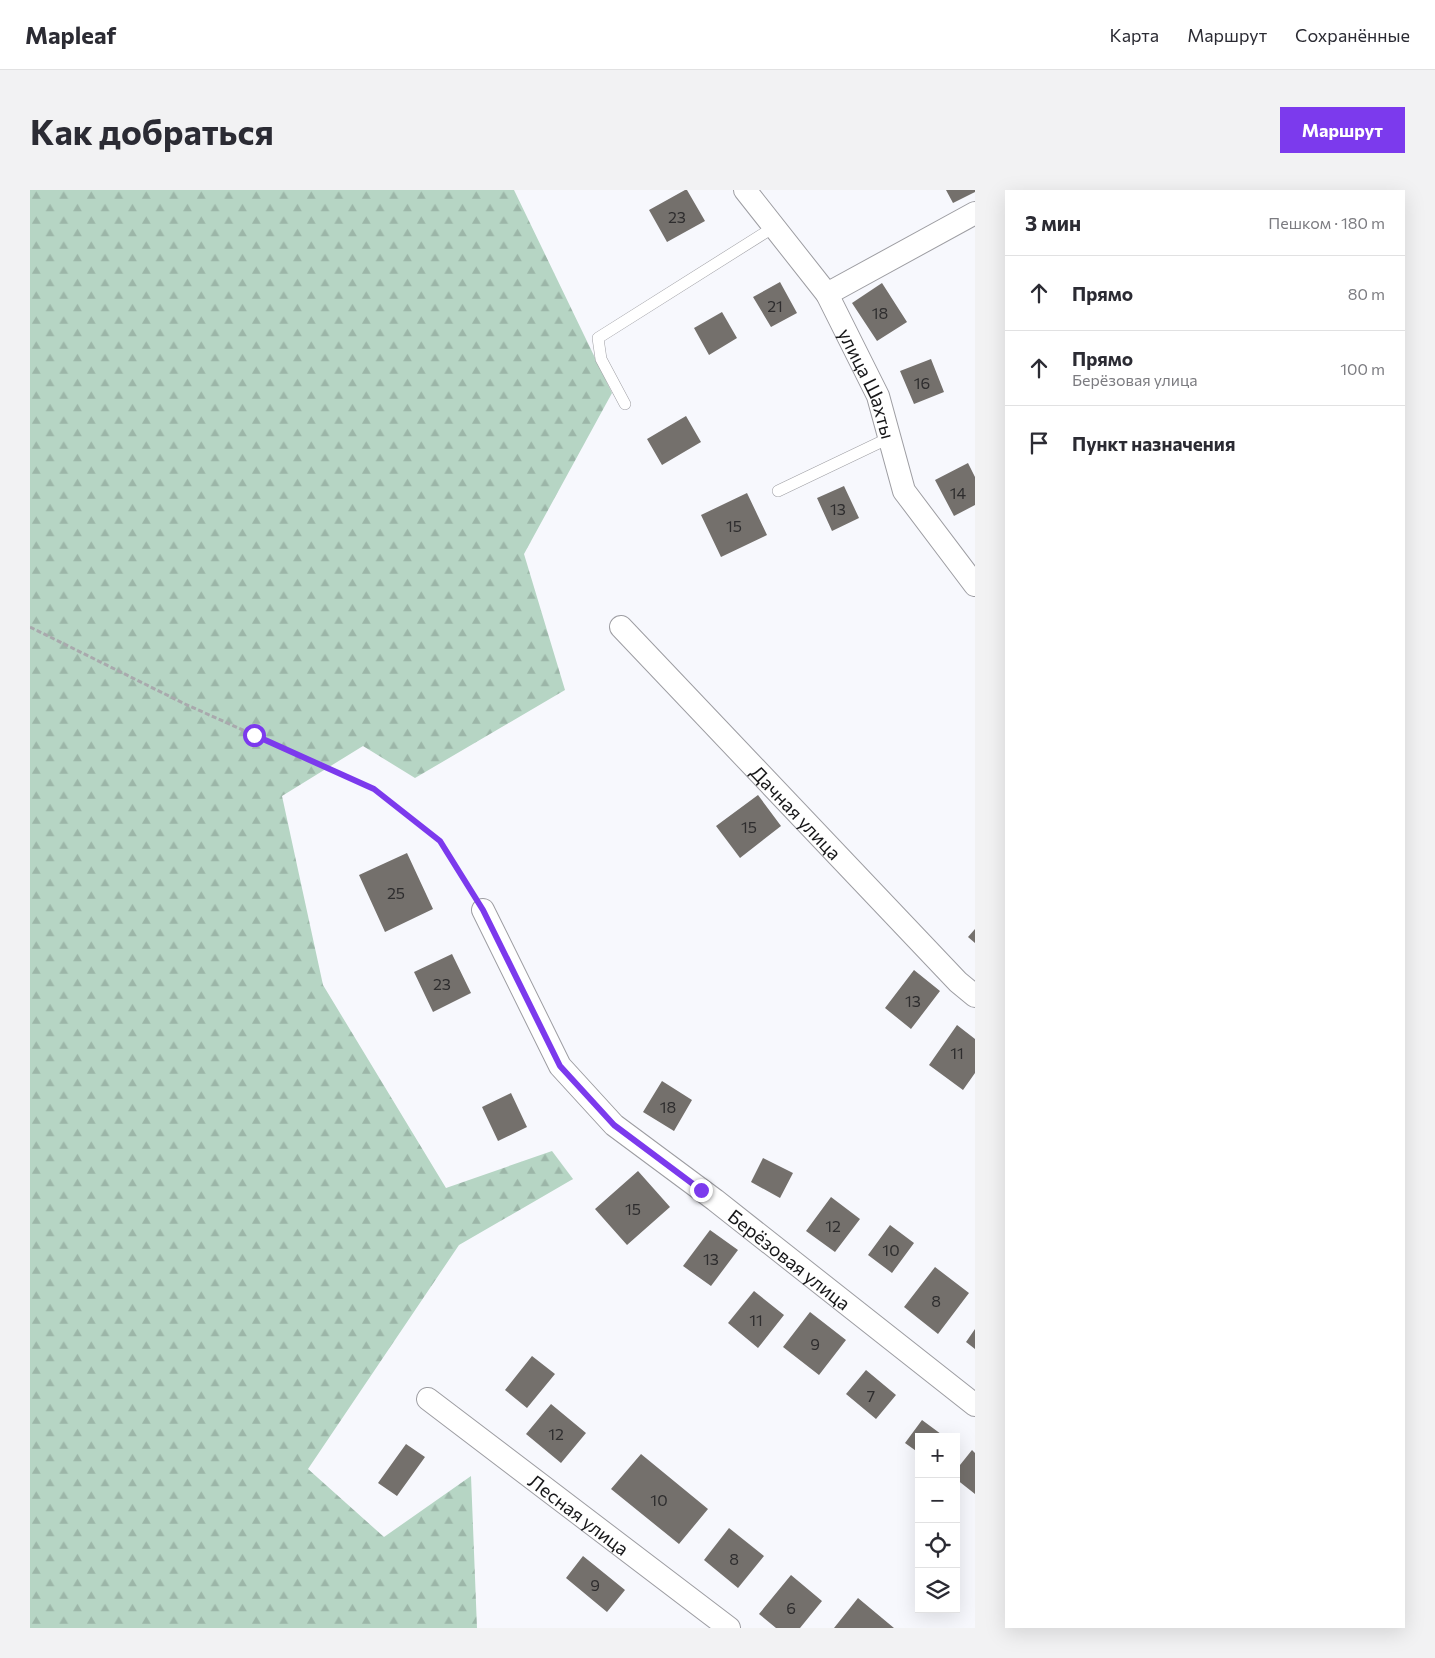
<!DOCTYPE html>
<html lang="ru">
<meta charset="utf-8">
<style>
:root{--surface:#fff;--page:#f2f2f3;--text:#2b2b33;--muted:#7c7c81;--line:#e1e1e2;--accent:#7c3aed}
body{margin:0;font-family:Commissioner,sans-serif;background:var(--page);color:var(--text)}
.controls{position:absolute;right:15px;bottom:15px;display:grid;overflow:hidden;border-radius:0px;box-shadow:0 5px 20px #0002}
.controls button{width:45px;height:45px;display:grid;place-items:center;padding:0;border:0;border-bottom:1px solid var(--line);background:var(--surface);color:var(--text);font:25px sans-serif}
.stop{position:absolute;width:15px;height:15px;margin:-11px;border:4px solid #7c3aed;border-radius:50%;background:#fff}
.stop.end{background:#7c3aed;border-color:#fff;box-shadow:0 1px 5px #0008}
.list{margin:0;padding:0;list-style:none}
h2{display:flex;justify-content:space-between;align-items:center;height:65px;margin:0;padding:0 20px;font-size:21px}
h2 small{font-size:16px;font-weight:400;color:var(--muted)}
.list li{display:grid;grid-template-columns:32px 1fr auto;gap:15px;align-items:center;box-sizing:border-box;height:75px;padding:0 20px;border-top:1px solid var(--line)}
.list b{display:block;font-size:19px;white-space:nowrap}
.list p{margin:0;font-size:16px;white-space:nowrap;color:var(--muted)}
.list em{font-size:16px;font-style:normal;color:var(--muted)}
.icon{flex:none;width:28px;height:28px;fill:none;stroke:currentColor;stroke-width:2;stroke-linecap:round;stroke-linejoin:round}
.map{position:relative;flex:none;width:945px;height:1438px;overflow:hidden;border-radius:0px}
header{display:flex;align-items:center;gap:30px;box-sizing:border-box;height:70px;padding:0 25px;background:var(--surface);border-bottom:1px solid var(--line)}
header strong{font-size:24px}
nav{display:flex;gap:28px;margin-inline-start:auto;font-size:18px}
.intro{display:flex;align-items:center;justify-content:space-between;box-sizing:border-box;height:120px;padding:0 30px}
h1{margin:0;font-size:35px}
.button{padding:12px 22px;border-radius:0px;background:var(--accent);color:#fff;font-size:18px;font-weight:700}
main{display:flex;gap:30px;padding:0 30px}
aside{flex:1;background:var(--surface);border-radius:0px;box-shadow:0 5px 20px #0002}
.map>svg:first-child{display:block}
</style>
<header>
<strong>Mapleaf</strong>
<nav><a>Карта</a><a>Маршрут</a><a>Сохранённые</a></nav>
</header>
<div class="intro"><h1>Как добраться</h1><a class="button">Маршрут</a></div>
<main>
<div class="map">
<svg width="945" height="1438" viewBox="0 0 945 1438">
<defs>
<pattern id="forest-firs" width="22" height="20" patternUnits="userSpaceOnUse" patternTransform="scale(1.25)"><rect width="22" height="20" fill="#b6d5c4"/><path d="M5 1l3.5 6h-7zM16 11l3.5 6h-7z" fill="#9cb6a8"/></pattern>
</defs>
<rect width="100%" height="100%" fill="#f7f8fd"/>
<path fill="url(#forest-firs)" d="M0 0H484L582 203 494 364 535 500 385 588 333 556 252 606 293 795 416 998 522 961 543 989 429 1055 278 1279 354 1347 441 1286 447 1438H0Z"/>
<path fill="#74706c" d="M655 0H657L675 31 637 52 619 20Z
M916 0H945V2L923 13Z
M750 92 767 123 741 137 723 107Z
M852 93 877 132 847 151 822 113Z
M692 122 707 148 679 165 664 138Z
M901 169 914 202 884 214 870 181Z
M656 226 671 252 632 275 617 249Z
M938 273 945 287V315L924 326 905 290Z
M814 296 829 328 802 341 787 308Z
M717 303 737 345 691 367 671 325Z
M728 605 751 636 710 668 686 636Z
M377 663 403 719 355 742 329 685Z
M945 739V753L938 747Z
M422 764 441 803 403 822 384 782Z
M884 780 910 801 881 839 855 818Z
M927 835 945 849V883L933 900 899 875Z
M632 891 662 910 644 941 613 922Z
M481 903 497 937 468 951 452 917Z
M733 968 763 983 750 1008 721 992Z
M608 981 640 1017 597 1055 565 1019Z
M801 1007 830 1029 805 1062 776 1041Z
M860 1035 884 1053 862 1083 838 1065Z
M680 1040 708 1060 681 1096 653 1076Z
M905 1077 939 1103 908 1144 874 1117Z
M724 1101 754 1125 728 1158 698 1133Z
M780 1122 816 1150 789 1185 753 1157Z
M945 1139V1159L936 1152Z
M502 1166 525 1184 497 1218 475 1200Z
M836 1180 866 1205 846 1229 816 1204Z
M521 1214 556 1243 531 1273 496 1244Z
M892 1230 915 1247H889V1263L875 1253Z
M376 1254 395 1267 367 1306 348 1293Z
M942 1260 945 1263V1304L926 1289V1280Z
M611 1264 678 1319 649 1354 581 1299Z
M699 1338 734 1366 708 1398 674 1370Z
M553 1366 595 1400 577 1422 536 1388Z
M761 1385 792 1411 770 1438H746L729 1424Z
M828 1408 864 1438H804Z"/>
<g fill="none" stroke-linecap="round" stroke-linejoin="round">
<g stroke="#9d9da2" stroke-width="12">
<path id="lane" d="M595 214 571 169 568 148 744 37
M748 301 859 248"/>
</g>
<g stroke="#9d9da2" stroke-width="24">
<g id="street">
<path id="s1" d="M715 0 797 104 848 206 874 301 945 395"/>
<path d="M797 104 945 23"/>
<path id="s2" d="M591 437 928 792 945 806"/>
<path id="s3" d="M453 720 530 876 584 935 685 1010 945 1215"/>
<path id="s4" d="M398 1209 699 1438"/>
</g>
</g>
<path stroke="#a9a9ad" stroke-width="3" stroke-dasharray="5 2.5" stroke-linecap="butt" d="M0 437 155 514 344 599 410 651 442 702"/>
<use href="#lane" stroke="#fff" stroke-width="11"/>
<use href="#street" stroke="#fff" stroke-width="22"/>
</g>
<g fill="none" stroke-linecap="round" stroke-linejoin="round">
<path stroke="#7c3aed" stroke-width="6" d="M224 545 344 599 410 651 453 720 530 876 584 935 671 1000"/>
</g>
<g text-anchor="middle" dominant-baseline="central" stroke-width="4" stroke-linejoin="round" paint-order="stroke">
<g font-size="16" fill="#2e2d2e">
<text x="647" y="26">23</text>
<text x="745" y="115">21</text>
<text x="850" y="122">18</text>
<text x="892" y="192">16</text>
<text x="928" y="302">14</text>
<text x="808" y="318">13</text>
<text x="704" y="335">15</text>
<text x="719" y="636">15</text>
<text x="366" y="702">25</text>
<text x="412" y="793">23</text>
<text x="883" y="810">13</text>
<text x="927" y="862">11</text>
<text x="638" y="916">18</text>
<text x="603" y="1018">15</text>
<text x="803" y="1035">12</text>
<text x="861" y="1059">10</text>
<text x="681" y="1068">13</text>
<text x="906" y="1110">8</text>
<text x="726" y="1129">11</text>
<text x="785" y="1153">9</text>
<text x="841" y="1205">7</text>
<text x="526" y="1243">12</text>
<text x="629" y="1309">10</text>
<text x="704" y="1368">8</text>
<text x="565" y="1394">9</text>
<text x="761" y="1417">6</text>
</g>
<g font-size="19" fill="#171719" stroke="#fff">
<text stroke="none"><textPath href="#s1" startOffset="231">улица Шахты</textPath></text>
<text stroke="none"><textPath href="#s2" startOffset="255">Дачная улица</textPath></text>
<text stroke="none"><textPath href="#s3" startOffset="475">Берёзовая улица</textPath></text>
<text stroke="none"><textPath href="#s4" startOffset="190">Лесная улица</textPath></text>
</g>
</g>
</svg>
<div class="controls">
<button>+</button>
<button>−</button>
<button><svg class="icon" aria-label="locate" viewBox="0 0 24 24"><circle cx="12" cy="12" r="6"/><path d="M12 2v4M12 18v4M2 12h4M18 12h4"/></svg></button>
<button><svg class="icon" aria-label="layers" viewBox="0 0 24 24"><path d="M12 4l9 5-9 5-9-5zM3 14l9 5 9-5"/></svg></button>
</div>
<div class="stop" style="left:224px;top:545px"></div>
<div class="stop end" style="left:671px;top:1000px"></div>
</div>
<aside>
<h2>3 мин<small>Пешком · 180 m</small></h2>
<ul class="list">
<li><svg class="icon" aria-label="ahead" viewBox="0 0 24 24"><path d="M12 20V5M6 11l6-6 6 6"/></svg><div><b>Прямо</b></div><em>80 m</em></li>
<li><svg class="icon" aria-label="ahead" viewBox="0 0 24 24"><path d="M12 20V5M6 11l6-6 6 6"/></svg><div><b>Прямо</b><p>Берёзовая улица</p></div><em>100 m</em></li>
<li><svg class="icon" aria-label="arrive" viewBox="0 0 24 24"><path d="M6 21V4h12l-3 4 3 4H6"/></svg><div><b>Пункт назначения</b></div></li>
</ul>
</aside>
</main>
